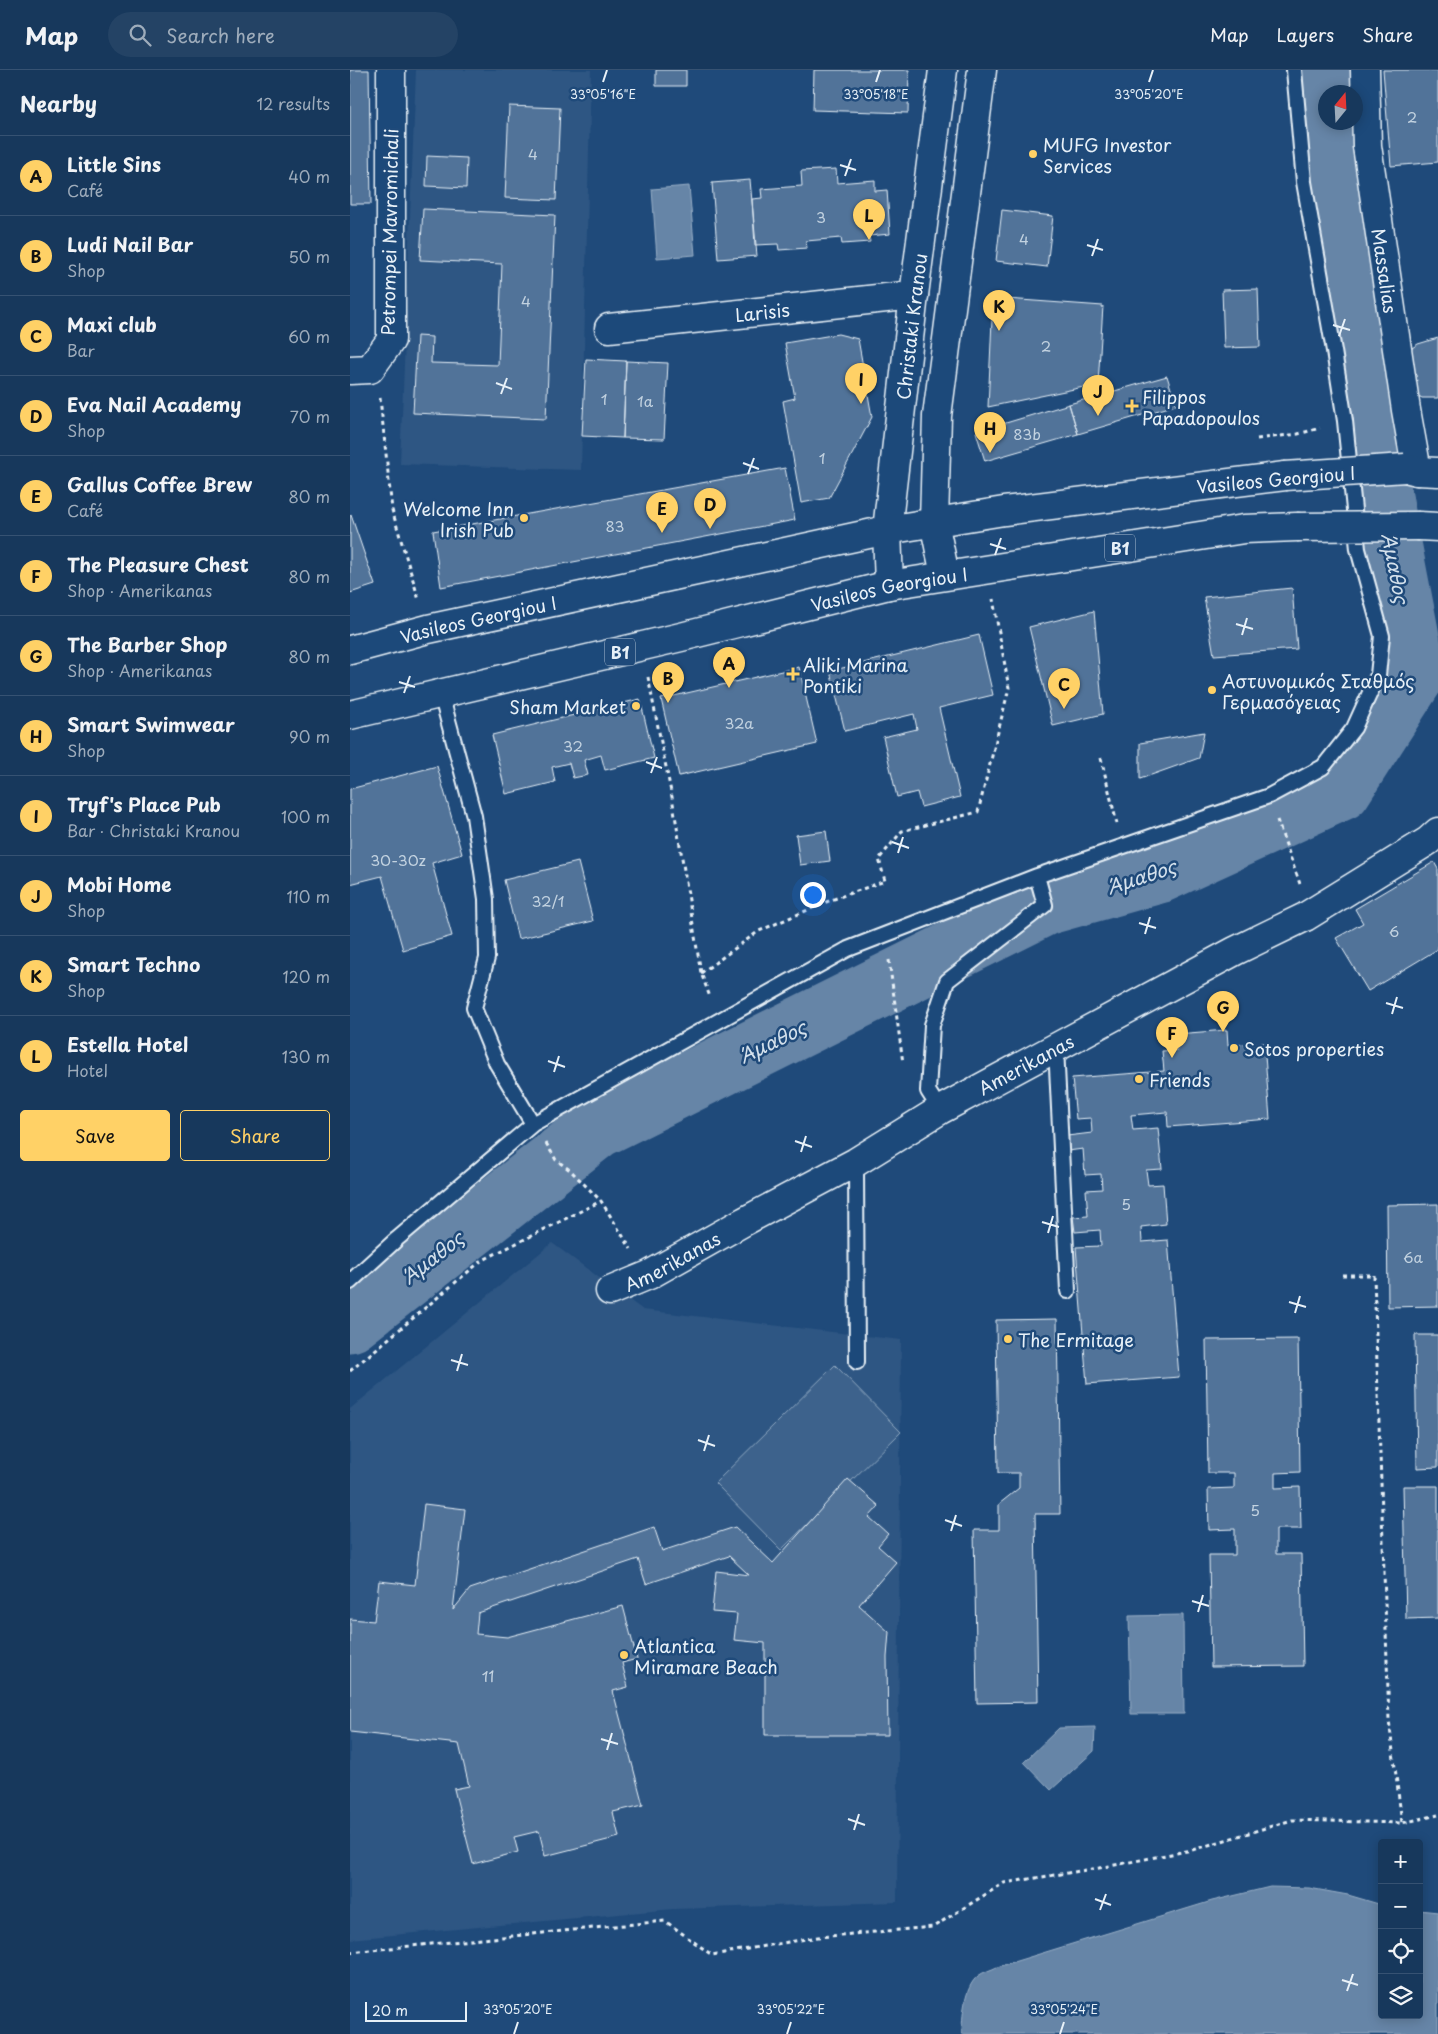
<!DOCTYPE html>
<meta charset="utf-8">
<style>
:root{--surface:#17385c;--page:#244365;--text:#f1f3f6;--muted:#9eacbb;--line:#365272;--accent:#ffd166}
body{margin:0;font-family:"Playpen Sans",sans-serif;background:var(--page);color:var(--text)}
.controls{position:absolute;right:15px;bottom:15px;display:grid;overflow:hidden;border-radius:5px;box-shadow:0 2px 12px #0003}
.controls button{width:45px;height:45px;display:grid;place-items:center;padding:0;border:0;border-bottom:1px solid var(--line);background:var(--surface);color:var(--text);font:25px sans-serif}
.compass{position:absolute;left:968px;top:15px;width:45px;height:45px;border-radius:50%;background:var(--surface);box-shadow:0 2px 12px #0003;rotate:18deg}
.scale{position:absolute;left:15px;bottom:12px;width:102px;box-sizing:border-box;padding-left:5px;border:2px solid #e8f1f8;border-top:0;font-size:14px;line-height:18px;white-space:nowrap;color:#e8f1f8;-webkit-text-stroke:4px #1f4a7a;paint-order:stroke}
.you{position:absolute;left:462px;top:824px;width:18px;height:18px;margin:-12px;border:4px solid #fff;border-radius:50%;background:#1a73e8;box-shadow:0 0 0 8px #1a73e833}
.badge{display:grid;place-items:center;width:32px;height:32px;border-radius:50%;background:var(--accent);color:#111;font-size:16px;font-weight:700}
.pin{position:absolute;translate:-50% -41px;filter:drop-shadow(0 1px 2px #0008)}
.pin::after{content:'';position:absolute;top:26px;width:18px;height:15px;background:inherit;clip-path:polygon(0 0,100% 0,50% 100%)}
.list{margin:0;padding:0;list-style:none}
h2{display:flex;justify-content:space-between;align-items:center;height:65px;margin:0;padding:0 20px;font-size:21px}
h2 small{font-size:16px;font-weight:400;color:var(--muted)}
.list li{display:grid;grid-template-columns:32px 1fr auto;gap:15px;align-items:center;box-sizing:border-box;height:80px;padding:0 20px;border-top:1px solid var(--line)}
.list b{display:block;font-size:19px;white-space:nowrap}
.list p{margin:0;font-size:16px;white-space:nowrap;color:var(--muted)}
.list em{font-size:16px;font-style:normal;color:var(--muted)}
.actions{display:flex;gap:10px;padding:15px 20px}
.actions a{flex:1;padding:11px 0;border:1px solid var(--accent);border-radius:5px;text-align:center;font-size:18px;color:var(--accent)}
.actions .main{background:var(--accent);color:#111}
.icon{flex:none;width:28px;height:28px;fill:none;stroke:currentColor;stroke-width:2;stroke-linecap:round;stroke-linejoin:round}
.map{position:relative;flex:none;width:1088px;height:1964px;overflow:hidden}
header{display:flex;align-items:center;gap:30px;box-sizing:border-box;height:70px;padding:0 25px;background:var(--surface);border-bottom:1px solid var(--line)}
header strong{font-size:24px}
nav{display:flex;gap:28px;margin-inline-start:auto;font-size:18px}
.search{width:350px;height:45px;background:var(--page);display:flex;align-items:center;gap:12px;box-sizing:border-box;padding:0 18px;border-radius:28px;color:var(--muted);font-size:19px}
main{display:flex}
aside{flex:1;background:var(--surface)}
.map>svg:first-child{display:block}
</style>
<header>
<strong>Map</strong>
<div class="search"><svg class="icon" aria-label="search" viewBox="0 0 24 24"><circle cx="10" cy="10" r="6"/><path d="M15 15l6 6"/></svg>Search here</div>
<nav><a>Map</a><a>Layers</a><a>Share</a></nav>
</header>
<main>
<aside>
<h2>Nearby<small>12 results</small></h2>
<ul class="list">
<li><span class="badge">A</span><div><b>Little Sins</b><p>Café</p></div><em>40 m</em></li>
<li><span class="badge">B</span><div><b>Ludi Nail Bar</b><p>Shop</p></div><em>50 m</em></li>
<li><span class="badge">C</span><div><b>Maxi club</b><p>Bar</p></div><em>60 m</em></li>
<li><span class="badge">D</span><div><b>Eva Nail Academy</b><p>Shop</p></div><em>70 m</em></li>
<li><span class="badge">E</span><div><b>Gallus Coffee Brew</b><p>Café</p></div><em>80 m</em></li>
<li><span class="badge">F</span><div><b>The Pleasure Chest</b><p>Shop · Amerikanas</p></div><em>80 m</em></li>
<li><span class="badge">G</span><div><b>The Barber Shop</b><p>Shop · Amerikanas</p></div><em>80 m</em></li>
<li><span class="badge">H</span><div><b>Smart Swimwear</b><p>Shop</p></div><em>90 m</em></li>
<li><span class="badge">I</span><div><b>Tryf's Place Pub</b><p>Bar · Christaki Kranou</p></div><em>100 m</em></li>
<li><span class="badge">J</span><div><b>Mobi Home</b><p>Shop</p></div><em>110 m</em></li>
<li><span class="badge">K</span><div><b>Smart Techno</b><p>Shop</p></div><em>120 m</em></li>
<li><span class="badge">L</span><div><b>Estella Hotel</b><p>Hotel</p></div><em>130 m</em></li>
</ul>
<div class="actions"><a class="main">Save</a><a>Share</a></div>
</aside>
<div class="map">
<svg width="1088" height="1964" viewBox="0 0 1088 1964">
<rect width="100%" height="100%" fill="#1f4a7a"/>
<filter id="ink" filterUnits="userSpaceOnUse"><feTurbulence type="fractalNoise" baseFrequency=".02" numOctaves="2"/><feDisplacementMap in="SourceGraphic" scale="10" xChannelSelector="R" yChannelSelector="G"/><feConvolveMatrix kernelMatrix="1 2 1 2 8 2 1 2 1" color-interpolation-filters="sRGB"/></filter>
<g filter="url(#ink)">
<path fill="#2e5683" d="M66 0H241L231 400 50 394Z
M202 1173 293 1240 551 1270 547 1832 323 1839 0 1869V1339Z"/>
<path fill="#3c628c" stroke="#92aac2" d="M485 1295 551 1362 431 1480 365 1413Z"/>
<path fill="#6685a7" stroke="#9ab0c7" d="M339 116 345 185 307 188 302 119Z
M833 1545 834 1644H781L779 1546Z
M745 1657 744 1681 701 1720 674 1692 709 1658Z
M920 1817 959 1818 998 1825 1032 1835V1945H1069V1840L1088 1842V1964H612C612 1948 614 1917 628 1906 633 1902 641 1900 647 1897L862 1831Z"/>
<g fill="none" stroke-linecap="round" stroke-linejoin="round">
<path stroke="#6685a7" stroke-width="61" d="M978 0 981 22
M0 1252 247 1058 695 835 809 803 991 720 1066 603 1020 365 985 52"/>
</g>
<path fill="#517399" stroke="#e8f1f8" d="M0 0H19L21 134H0Z
M306 0H336V16H306Z
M464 0H559L558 43 463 40Z
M1033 0H1088V92L1041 96Z
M159 36 210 38 206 130 155 128Z
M77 86 117 88 116 118 76 116Z
M486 99 487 113 525 110V121L537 120 540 164 519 166 520 172 492 174 491 168 456 171 457 178 429 180 428 174 405 175 402 129 412 128 411 119 452 116 451 101Z
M400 110 407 186 368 189 362 113Z
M73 139 205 145 196 349 63 343 67 266 82 267 81 293 148 295 152 194 70 190Z
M652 140 703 146 697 197 646 191Z
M908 219 910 277 874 278 872 220Z
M643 228 753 236 748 314 638 337Z
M488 264 508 269 522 347 479 428 451 433 433 331 445 328 435 273Z
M1088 268V328H1072L1067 325 1060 283 1062 278 1068 274Z
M236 289 276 291 273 368 232 366Z
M276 291 318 293 314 369 273 368Z
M817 306 826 335 728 364 719 334Z
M719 334 728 364 635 391 626 362Z
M435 398 445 450 91 517 83 461Z
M1 445 25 515 0 523V446Z
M942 518 947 579 864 585 854 527Z
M744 541 753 644 703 656 679 557Z
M629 565 643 625 589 638 610 727 571 737 567 722 547 727 533 667 567 659 564 644 495 661 480 601Z
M449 597 467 674 329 706 311 629Z
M290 629 304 688 255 700 251 685 234 690 238 705 223 708 219 693 202 697 205 712 156 724 142 665Z
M854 662 849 688 790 709V673Z
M87 696 112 784 82 793 102 866 53 880 32 806 0 814V719Z
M476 761 480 791 450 795 446 765Z
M228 792 243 851 168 869 154 810Z
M1084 792 1088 799V879L1018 921 986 868 1013 853 1005 839Z
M877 960 878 975 914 973 920 1049 818 1057 817 1042 781 1045 783 1060 808 1058 812 1099 796 1100 798 1115 813 1114 816 1154 791 1157 792 1172 818 1170 829 1307 737 1314 726 1177 751 1176 750 1160 725 1162 723 1147 738 1146 736 1120 752 1119 751 1104 735 1105 733 1079 718 1081 717 1066 742 1063 741 1048 726 1049 722 1008 814 1001 812 981 827 980 826 964Z
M1088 1134V1236L1038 1237 1037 1135Z
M707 1249 710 1444H685L688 1632 627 1633 624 1460H649V1434L669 1418V1403H648L646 1250Z
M1065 1265H1088V1397L1067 1398Z
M948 1269 950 1402 925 1403V1418L950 1417 951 1459H926V1484H951L953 1596 861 1597 859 1485H885V1459L859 1460 858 1419 884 1418V1403H858L856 1270Z
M498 1409 529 1436 519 1447 538 1464 528 1476 546 1492 509 1535 539 1562 537 1587 538 1665H415V1573L384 1570 387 1544 362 1542 366 1501 399 1505 379 1486 296 1514 288 1489 128 1543 126 1564 157 1567 273 1536 287 1589 272 1593 278 1617 263 1621 293 1735 263 1742 269 1767 195 1786 189 1761 164 1767 168 1782 123 1794 104 1719 119 1716 109 1674 0 1662V1549L24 1551 29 1511 65 1515 74 1434 115 1439 103 1540 120 1519 304 1457 312 1481 385 1457 423 1493Z
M1053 1416H1088V1548L1056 1549Z"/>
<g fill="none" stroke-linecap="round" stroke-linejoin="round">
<g stroke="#e8f1f8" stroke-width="18">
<path id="service" d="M91 624 124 746 136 829 137 888 124 938 147 994 183 1054
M706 977 718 1221
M590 1040 578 1021 582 955 597 911 695 835 687 806
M506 1092 507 1292
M0 1212 47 1169 183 1054 498 879 687 806 919 726 973 697 1004 658 1028 605 1032 566 1008 479 995 351 984 281 954 112 944 0"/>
</g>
<g stroke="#e8f1f8" stroke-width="31">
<g id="minor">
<path id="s1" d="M1015 0 1017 76 1056 340 1067 401"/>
<path id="s2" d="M259 258 564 225"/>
<path d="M0 300 20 299 41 270V0"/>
<path id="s3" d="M260 1221 299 1205 395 1151 506 1092 590 1040 885 881 955 847 1078 771 1088 762"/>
</g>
</g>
<g stroke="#e8f1f8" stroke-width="31">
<g id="secondary">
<path d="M595 505 584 452 587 346 632 0"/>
<path id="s4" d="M539 515 537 460 564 225 593 0"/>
</g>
</g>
<g stroke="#e8f1f8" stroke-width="31">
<g id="primary">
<path d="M1055 398 1067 401 1088 402"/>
<path d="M1069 456 1088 457"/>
<path id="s5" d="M0 580 78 559 537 460 654 441 935 406"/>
<path id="s6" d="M0 645 331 567 539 515 894 459 947 457"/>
</g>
</g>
<path stroke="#e8f1f8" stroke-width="3" stroke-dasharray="4 4" stroke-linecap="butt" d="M30 328 42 440 69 530
M907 369 948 364 970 358
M298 607 322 727 351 903 360 927
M751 688 767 754
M927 750 950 814
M539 890 553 993
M351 903 409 861 481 830 535 811 529 789 552 761 628 742 659 618 643 529
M196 1073 206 1090 220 1100 251 1131
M992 1205H1024L1039 1650 1052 1753
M0 1301 131 1191 251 1131 281 1179
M0 1882 315 1851 362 1885 468 1867 583 1857 654 1813 749 1798 842 1780 942 1750 1052 1753 1088 1745"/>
<use href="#service" stroke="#1f4a7a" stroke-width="14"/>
<use href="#minor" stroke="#1f4a7a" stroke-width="28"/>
<use href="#secondary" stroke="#1f4a7a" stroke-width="28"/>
<use href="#primary" stroke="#1f4a7a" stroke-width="28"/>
<g stroke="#e8f1f8" stroke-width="31" stroke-linecap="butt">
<path id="primary-bridge" d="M935 406 1055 398
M947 457 1069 456"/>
</g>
<use href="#primary-bridge" stroke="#1f4a7a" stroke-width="28"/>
</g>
</g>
<path fill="none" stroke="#e8f1f8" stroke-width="2" d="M253 12 257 0M526 12 530 0M799 12 803 0M490 95 506 100M495 106 501 89M737 175 753 180M742 186 748 169M983 255 1000 260M989 266 995 249M146 313 162 319M151 324 157 308M393 393 409 399M398 404 404 388M640 474 656 479M645 485 651 468M886 554 903 559M892 565 897 548M49 612 65 617M54 623 60 606M296 692 312 698M301 703 307 687M542 772 559 778M548 783 553 767M789 853 806 858M795 864 800 847M1036 933 1053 938M1042 944 1047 927M198 991 215 997M204 1002 209 986M445 1071 462 1077M451 1082 456 1066M692 1152 709 1157M698 1163 703 1146M939 1232 956 1237M945 1243 950 1226M101 1290 118 1295M107 1301 112 1284M348 1370 365 1376M354 1381 359 1365M595 1450 612 1456M601 1461 606 1445M842 1531 859 1536M848 1542 853 1525M251 1669 268 1674M257 1680 262 1663M498 1749 515 1755M504 1760 509 1744M745 1829 761 1835M750 1840 756 1824M992 1910 1008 1915M997 1921 1003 1904M164 1964 168 1952M437 1964 441 1952M710 1964 714 1952"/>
<g fill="#ffd166" stroke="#1f4a7a" stroke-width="2">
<circle cx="683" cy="84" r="5"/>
<path d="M779.5 328.5h5v5h5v5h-5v5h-5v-5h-5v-5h5z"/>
<circle cx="174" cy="448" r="5"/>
<path d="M440.5 596.5h5v5h5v5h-5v5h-5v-5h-5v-5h5z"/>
<circle cx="862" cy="620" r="5"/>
<circle cx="286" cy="636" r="5"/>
<circle cx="884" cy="978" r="5"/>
<circle cx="789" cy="1009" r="5"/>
<circle cx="658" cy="1269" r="5"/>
<circle cx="274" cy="1585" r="5"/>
</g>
<g text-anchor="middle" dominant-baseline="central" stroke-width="5" stroke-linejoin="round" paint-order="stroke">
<g font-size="15" fill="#c2d2e0">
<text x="1062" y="46">2</text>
<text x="183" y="83">4</text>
<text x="471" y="146">3</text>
<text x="674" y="168">4</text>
<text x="176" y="230">4</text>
<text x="696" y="275">2</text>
<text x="254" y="328">1</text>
<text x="295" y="330">1a</text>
<text x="677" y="363">83b</text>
<text x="472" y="387">1</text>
<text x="265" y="455">83</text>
<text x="389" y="652">32a</text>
<text x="223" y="675">32</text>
<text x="48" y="789">30-30z</text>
<text x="198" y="830">32/1</text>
<text x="1044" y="860">6</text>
<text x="776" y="1133">5</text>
<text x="1063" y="1186">6a</text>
<text x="905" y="1439">5</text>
<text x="138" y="1605">11</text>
</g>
<g fill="#1f4a7a" stroke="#acbfd2" stroke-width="1">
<rect x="755" y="464.5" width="30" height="27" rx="4"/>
<rect x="255" y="568.5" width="30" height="27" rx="4"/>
</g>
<g font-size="16" font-weight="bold" fill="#e8f1f8">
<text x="770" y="478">B1</text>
<text x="270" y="582">B1</text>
</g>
<g font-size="18" fill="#e8f1f8" stroke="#1f4a7a" text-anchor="start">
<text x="693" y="74">MUFG Investor<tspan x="693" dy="21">Services</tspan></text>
<text x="792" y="326">Filippos<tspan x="792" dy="21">Papadopoulos</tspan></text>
<text x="164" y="438" text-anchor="end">Welcome Inn<tspan x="164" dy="21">Irish Pub</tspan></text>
<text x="453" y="594">Aliki Marina<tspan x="453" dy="21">Pontiki</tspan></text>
<text x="872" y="610">Αστυνομικός Σταθμός<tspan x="872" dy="21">Γερμασόγειας</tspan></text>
<text x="276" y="636" text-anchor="end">Sham Market</text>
<text x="894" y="978">Sotos properties</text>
<text x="799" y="1009">Friends</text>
<text x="668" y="1269">The Ermitage</text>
<text x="284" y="1575">Atlantica<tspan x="284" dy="21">Miramare Beach</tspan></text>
</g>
<g font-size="18" fill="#e8f1f8" stroke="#1f4a7a">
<text transform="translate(39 162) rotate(-89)">Petrompei Mavromichali</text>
<text stroke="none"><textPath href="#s1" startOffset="202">Massalias</textPath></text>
<text stroke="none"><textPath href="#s2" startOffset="154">Larisis</textPath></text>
<text stroke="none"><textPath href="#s4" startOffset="260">Christaki Kranou</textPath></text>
<text transform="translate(926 409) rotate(-5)">Vasileos Georgiou I</text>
<text stroke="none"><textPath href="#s6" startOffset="554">Vasileos Georgiou I</textPath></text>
<text stroke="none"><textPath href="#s5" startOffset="132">Vasileos Georgiou I</textPath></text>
<text stroke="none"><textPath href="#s3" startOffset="474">Amerikanas</textPath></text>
<text stroke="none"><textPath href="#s3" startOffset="69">Amerikanas</textPath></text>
</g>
<g font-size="19" font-style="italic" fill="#d4e1ec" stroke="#1f4a7a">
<text transform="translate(1046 498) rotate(79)">Άμαθος</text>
<text transform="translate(791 806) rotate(-18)">Άμαθος</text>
<text transform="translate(422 971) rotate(-26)">Άμαθος</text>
<text transform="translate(82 1187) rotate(-38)">Άμαθος</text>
</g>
</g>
<g font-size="12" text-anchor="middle" fill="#e8f1f8" stroke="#1f4a7a" stroke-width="5" stroke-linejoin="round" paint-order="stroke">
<text x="253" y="29">33°05'16"E</text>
<text x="526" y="29">33°05'18"E</text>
<text x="799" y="29">33°05'20"E</text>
<text x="168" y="1944">33°05'20"E</text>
<text x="441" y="1944">33°05'22"E</text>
<text x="714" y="1944">33°05'24"E</text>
</g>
</svg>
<div class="controls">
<button>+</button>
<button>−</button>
<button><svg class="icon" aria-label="locate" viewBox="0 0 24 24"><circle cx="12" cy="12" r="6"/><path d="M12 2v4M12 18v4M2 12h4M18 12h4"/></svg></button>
<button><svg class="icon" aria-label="layers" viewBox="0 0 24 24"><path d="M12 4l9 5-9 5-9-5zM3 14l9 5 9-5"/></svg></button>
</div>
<svg class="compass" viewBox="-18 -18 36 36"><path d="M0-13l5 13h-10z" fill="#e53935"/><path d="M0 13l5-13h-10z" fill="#9eacbb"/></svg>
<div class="scale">20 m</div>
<div class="you"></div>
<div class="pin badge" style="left:379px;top:618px">A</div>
<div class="pin badge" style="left:318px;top:633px">B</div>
<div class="pin badge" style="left:714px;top:639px">C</div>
<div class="pin badge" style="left:360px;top:459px">D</div>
<div class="pin badge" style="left:312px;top:463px">E</div>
<div class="pin badge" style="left:822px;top:988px">F</div>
<div class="pin badge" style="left:873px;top:962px">G</div>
<div class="pin badge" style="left:640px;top:383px">H</div>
<div class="pin badge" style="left:511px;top:334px">I</div>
<div class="pin badge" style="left:748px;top:346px">J</div>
<div class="pin badge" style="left:649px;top:261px">K</div>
<div class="pin badge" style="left:519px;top:170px">L</div>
</div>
</main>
